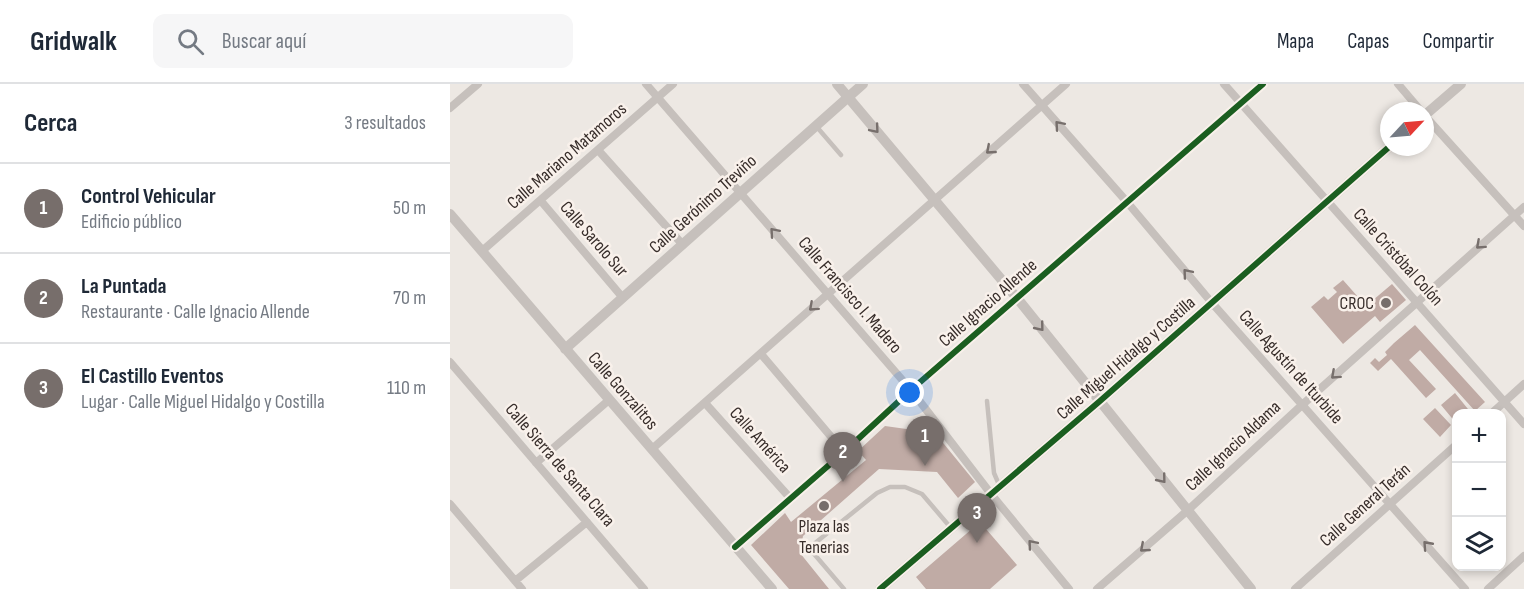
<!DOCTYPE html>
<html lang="es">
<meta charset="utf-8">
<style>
:root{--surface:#fff;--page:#f6f6f7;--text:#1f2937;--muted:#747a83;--line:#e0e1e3;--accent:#776e6b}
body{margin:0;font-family:"Sofia Sans Condensed",sans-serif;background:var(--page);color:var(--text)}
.controls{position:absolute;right:18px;bottom:18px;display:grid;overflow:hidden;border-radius:12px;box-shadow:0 3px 9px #0003}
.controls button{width:54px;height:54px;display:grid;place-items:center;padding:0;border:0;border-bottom:2px solid var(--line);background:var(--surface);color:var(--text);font:30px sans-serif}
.compass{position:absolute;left:930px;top:18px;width:54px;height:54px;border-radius:50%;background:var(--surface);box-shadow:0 3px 9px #0003;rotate:64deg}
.you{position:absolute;left:460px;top:309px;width:21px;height:21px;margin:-15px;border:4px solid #fff;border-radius:50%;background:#1a73e8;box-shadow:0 0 0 9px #1a73e833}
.badge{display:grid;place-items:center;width:39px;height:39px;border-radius:50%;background:var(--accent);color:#fff;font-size:20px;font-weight:700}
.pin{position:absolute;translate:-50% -50px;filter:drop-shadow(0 2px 3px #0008)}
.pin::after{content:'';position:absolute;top:32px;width:21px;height:18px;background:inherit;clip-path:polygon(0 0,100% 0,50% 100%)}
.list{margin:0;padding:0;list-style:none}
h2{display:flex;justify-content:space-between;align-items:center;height:78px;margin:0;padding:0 24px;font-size:26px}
h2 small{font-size:20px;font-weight:400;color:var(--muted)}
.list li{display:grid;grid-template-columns:39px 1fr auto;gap:18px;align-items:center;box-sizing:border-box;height:90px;padding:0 24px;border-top:2px solid var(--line)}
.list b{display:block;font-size:22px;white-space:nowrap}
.list p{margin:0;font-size:20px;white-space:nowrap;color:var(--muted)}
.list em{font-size:20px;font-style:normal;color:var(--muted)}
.icon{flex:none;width:33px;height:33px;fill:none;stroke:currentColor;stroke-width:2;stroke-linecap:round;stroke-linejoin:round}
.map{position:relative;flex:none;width:1074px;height:505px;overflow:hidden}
header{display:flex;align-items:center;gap:36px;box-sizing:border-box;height:84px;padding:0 30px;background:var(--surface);border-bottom:2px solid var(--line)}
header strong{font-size:28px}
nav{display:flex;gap:33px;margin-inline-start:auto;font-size:21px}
.search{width:420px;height:54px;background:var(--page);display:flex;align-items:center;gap:15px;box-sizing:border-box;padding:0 21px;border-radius:12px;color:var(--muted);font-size:22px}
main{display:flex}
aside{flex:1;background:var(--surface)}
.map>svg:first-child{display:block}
</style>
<header>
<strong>Gridwalk</strong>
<div class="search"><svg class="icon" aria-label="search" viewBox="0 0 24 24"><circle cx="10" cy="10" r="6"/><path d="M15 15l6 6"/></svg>Buscar aquí</div>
<nav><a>Mapa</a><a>Capas</a><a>Compartir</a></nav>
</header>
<main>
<aside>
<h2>Cerca<small>3 resultados</small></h2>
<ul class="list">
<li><span class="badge">1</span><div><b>Control Vehicular</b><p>Edificio público</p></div><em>50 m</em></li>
<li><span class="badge">2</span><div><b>La Puntada</b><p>Restaurante · Calle Ignacio Allende</p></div><em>70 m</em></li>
<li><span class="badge">3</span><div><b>El Castillo Eventos</b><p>Lugar · Calle Miguel Hidalgo y Costilla</p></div><em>110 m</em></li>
</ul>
</aside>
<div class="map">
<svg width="1074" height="505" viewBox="0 0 1074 505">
<rect width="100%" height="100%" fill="#ede8e3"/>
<path fill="#c0aba5" d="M893 196 916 222 942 200 956 216 930 238 925 232 893 260 861 223 874 212 878 216 887 208 883 204Z
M965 241 1035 318 1025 327 970 266 959 276 986 305 976 314 941 275 928 287 920 279 925 274 929 278 937 271 935 268 944 259Z
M1005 309 1022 330H1006V339L991 321Z
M985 324 1001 341 990 353 973 335Z
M435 342 485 349 525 398 508 414 487 388 429 385 353 452 350 469 379 505H339L301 461 335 429 341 438 416 376 408 367Z
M530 438 567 481 540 505H476L466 493Z"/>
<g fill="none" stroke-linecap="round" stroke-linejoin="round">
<path stroke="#c6c0bc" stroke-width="4.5" d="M366 42 391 71
M537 317 544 389 550 403
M394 505 359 464 427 409 440 403H455L472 410 501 444"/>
<path stroke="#c6c0bc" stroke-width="8" d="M196 0 461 306 541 410 619 505
M573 0 677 118 762 219 1015 505
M774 0 1074 340
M948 0 971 27
M0 24 28 0
M975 32 1074 142
M148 66 233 161
M91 117 173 214
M32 167 223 0
M311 270 394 368
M0 278 194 505
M255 319 341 415
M1041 330 1074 300
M202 365 616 0
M86 379 159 316
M0 420 72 505
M285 463 394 368 461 306 813 0
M65 497 137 438
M647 505 737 427 852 321 1074 123
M845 505 1006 361
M1038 505 1074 472"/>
<path stroke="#c6c0bc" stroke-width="10" d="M387 0 567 214 801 505
M975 31 1011 0
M0 130 322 505
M115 265 413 0
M430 505 650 317 939 63"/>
<g stroke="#f9f1eb" stroke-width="10">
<path id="cycleway" d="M285 463 394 368 461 306 813 0
M430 505 650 317 939 63"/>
</g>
<use href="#cycleway" stroke="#1b5e20" stroke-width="6"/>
</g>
<defs><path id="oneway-chevron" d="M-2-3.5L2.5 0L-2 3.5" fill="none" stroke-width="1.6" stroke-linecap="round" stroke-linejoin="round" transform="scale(1.5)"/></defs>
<g stroke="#776f6c">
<use href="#oneway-chevron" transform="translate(609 41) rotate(-131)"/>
<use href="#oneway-chevron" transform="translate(425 45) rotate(50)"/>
<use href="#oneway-chevron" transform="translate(540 66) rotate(139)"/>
<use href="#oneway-chevron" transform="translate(324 148) rotate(-131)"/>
<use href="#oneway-chevron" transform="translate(1030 161) rotate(138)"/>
<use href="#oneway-chevron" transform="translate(737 189) rotate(-130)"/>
<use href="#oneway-chevron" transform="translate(363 223) rotate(138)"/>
<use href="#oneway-chevron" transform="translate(590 243) rotate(51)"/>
<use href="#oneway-chevron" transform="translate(885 291) rotate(138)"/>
<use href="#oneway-chevron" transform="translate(712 395) rotate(51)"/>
<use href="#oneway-chevron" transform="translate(582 460) rotate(-130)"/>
<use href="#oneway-chevron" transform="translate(977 461) rotate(-132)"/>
<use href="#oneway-chevron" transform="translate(694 464) rotate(139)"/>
</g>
<g fill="#776e6b" stroke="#f9f1eb" stroke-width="2">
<circle cx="936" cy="219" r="6"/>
<circle cx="374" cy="422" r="6"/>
</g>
<g text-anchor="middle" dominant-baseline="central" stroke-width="5" stroke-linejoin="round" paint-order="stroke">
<g font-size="18" fill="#372d2a" stroke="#f9f1eb">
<text transform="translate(117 72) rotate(-41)">Calle Mariano Matamoros</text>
<text transform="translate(253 120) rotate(-42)">Calle Gerónimo Treviño</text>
<text transform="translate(144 155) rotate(49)">Calle Sarolo Sur</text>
<text transform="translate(948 173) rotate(48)">Calle Cristóbal Colón</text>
<text transform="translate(400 211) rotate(49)">Calle Francisco I. Madero</text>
<text transform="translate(538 219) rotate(-41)">Calle Ignacio Allende</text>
<text transform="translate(676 274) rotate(-41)">Calle Miguel Hidalgo y Costilla</text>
<text transform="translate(841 283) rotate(48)">Calle Agustín de Iturbide</text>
<text transform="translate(173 307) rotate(49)">Calle Gonzalitos</text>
<text transform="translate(310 356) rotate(48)">Calle América</text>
<text transform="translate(783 362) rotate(-43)">Calle Ignacio Aldama</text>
<text transform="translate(110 381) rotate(49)">Calle Sierra de Santa Clara</text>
<text transform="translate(915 421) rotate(-42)">Calle General Terán</text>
</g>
<g font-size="18" fill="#372d2a" stroke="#f9f1eb" text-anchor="end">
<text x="924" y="219">CROC</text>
<text x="374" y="442" text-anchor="middle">Plaza las<tspan x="374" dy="21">Tenerias</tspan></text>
</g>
</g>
</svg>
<div class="controls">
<button>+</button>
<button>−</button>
<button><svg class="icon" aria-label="layers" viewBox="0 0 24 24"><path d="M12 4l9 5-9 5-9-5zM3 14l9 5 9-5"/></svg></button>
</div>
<svg class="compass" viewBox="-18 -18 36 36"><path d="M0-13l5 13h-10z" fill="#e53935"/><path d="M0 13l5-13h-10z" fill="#747a83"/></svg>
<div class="you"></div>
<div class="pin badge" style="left:475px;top:382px">1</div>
<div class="pin badge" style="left:393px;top:398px">2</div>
<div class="pin badge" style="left:527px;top:459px">3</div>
</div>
</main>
